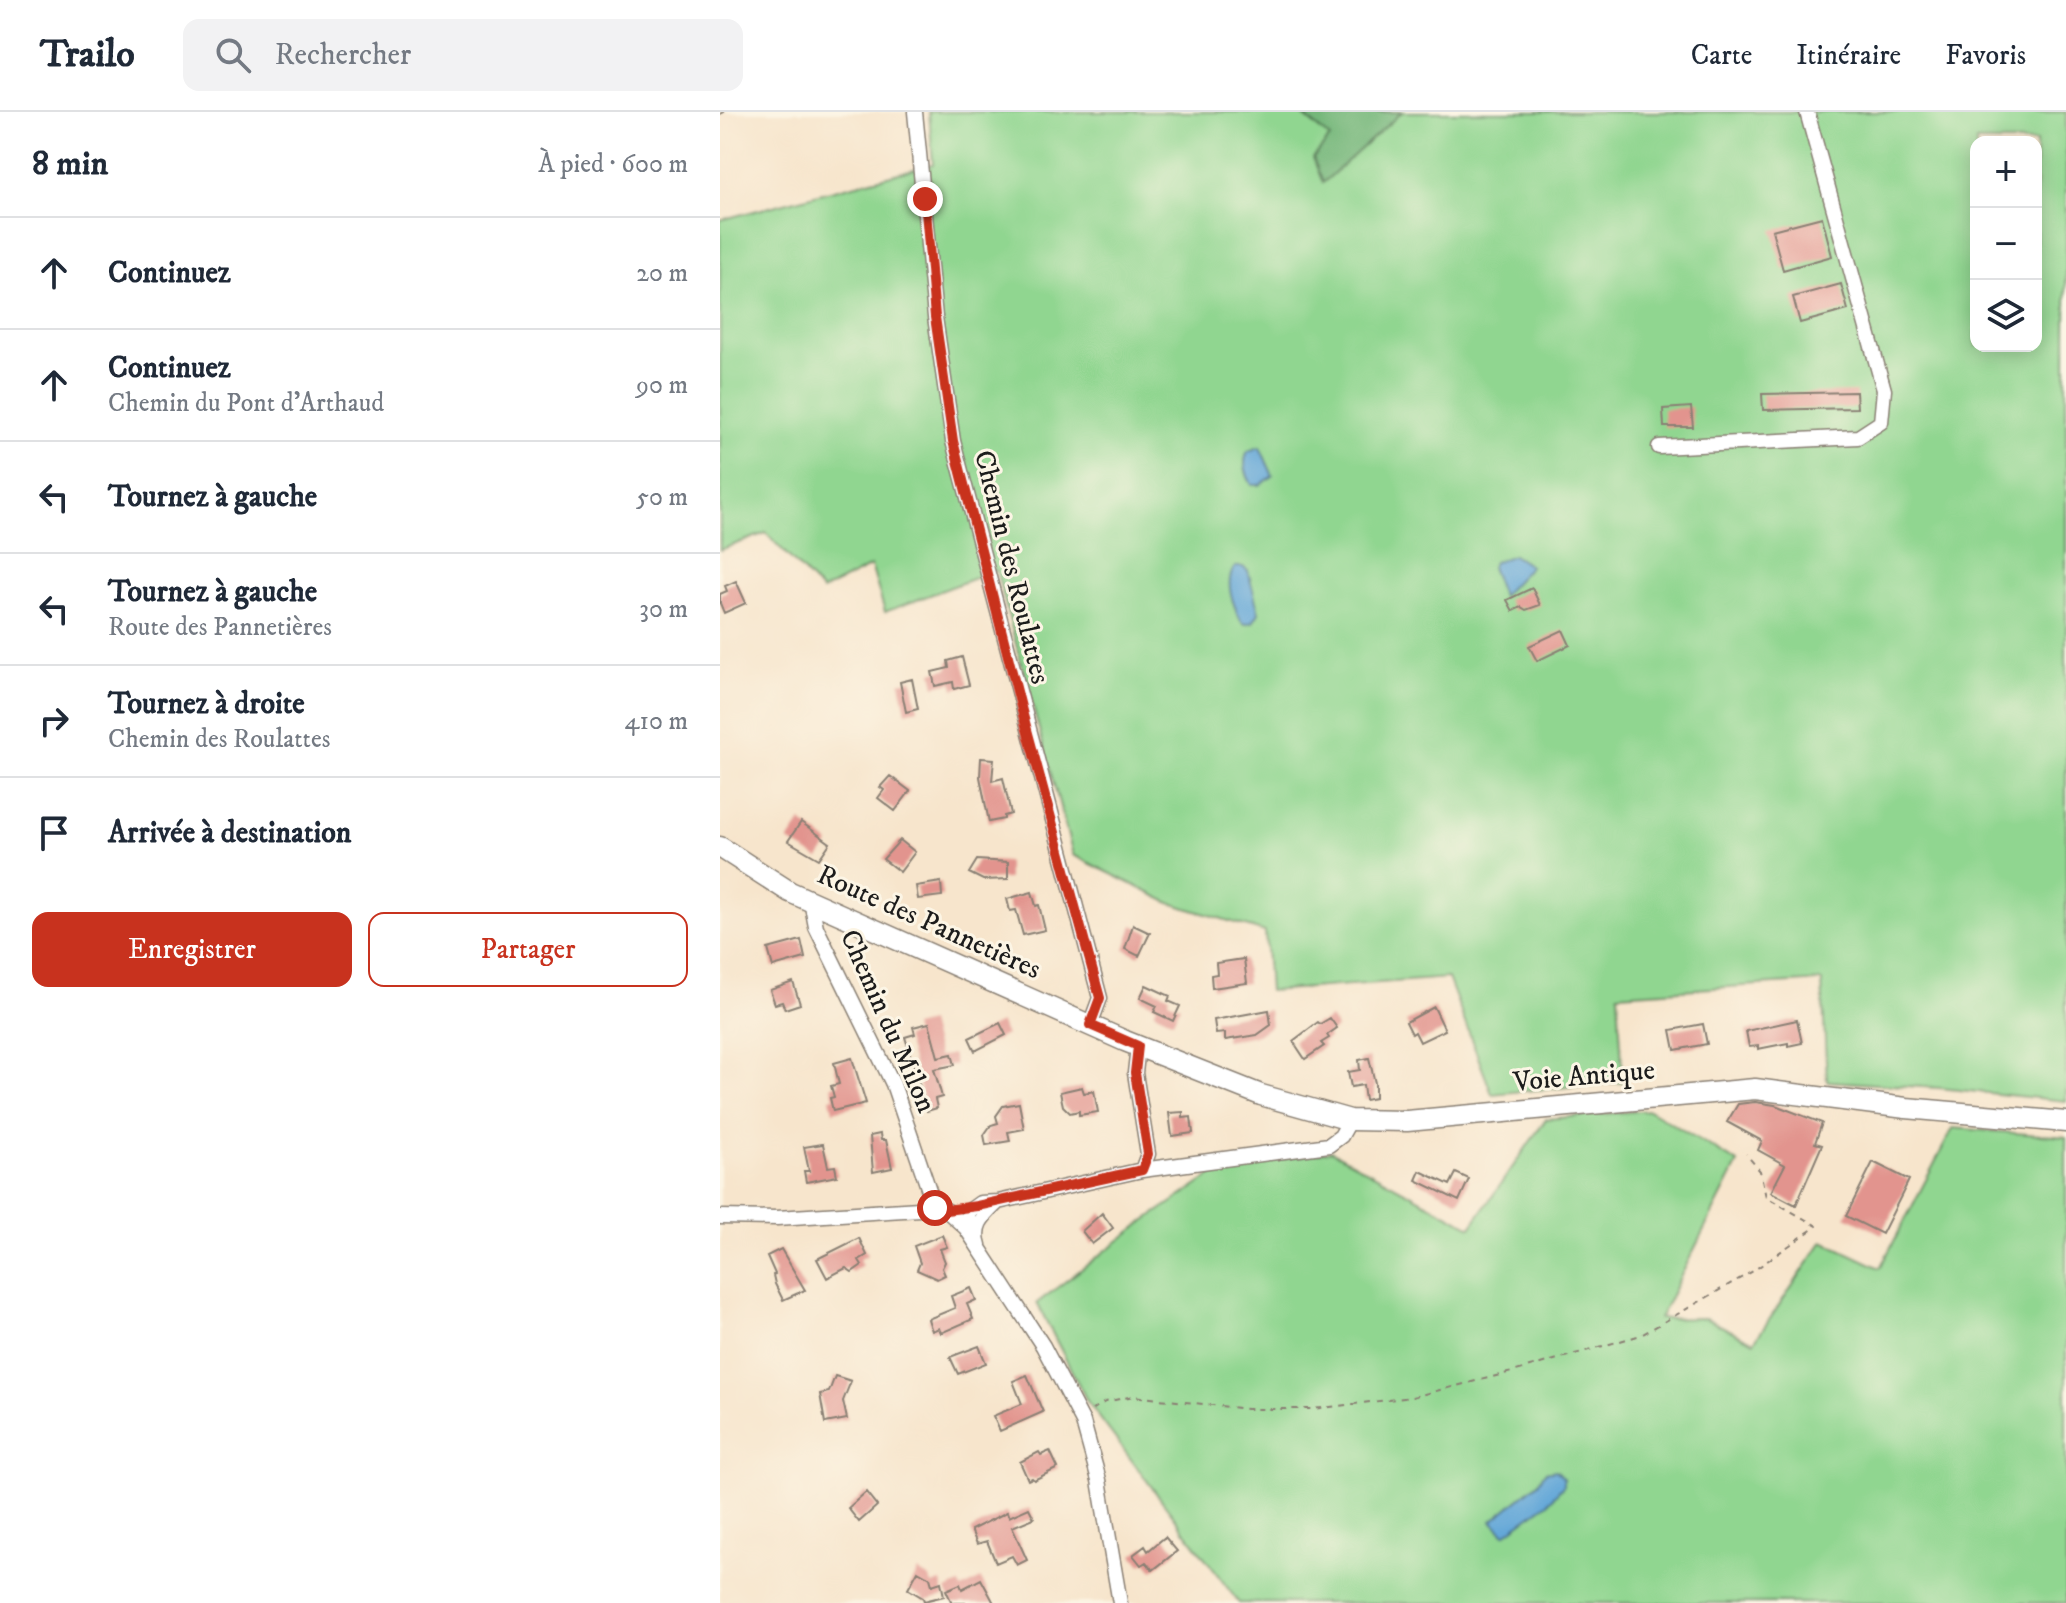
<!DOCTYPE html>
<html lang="fr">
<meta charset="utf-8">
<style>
:root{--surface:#fff;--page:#f2f2f3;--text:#1f2937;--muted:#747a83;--line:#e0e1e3;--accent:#c8321e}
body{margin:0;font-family:"IM FELL DW Pica",serif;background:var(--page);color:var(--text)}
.controls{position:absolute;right:24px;top:24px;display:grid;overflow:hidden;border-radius:16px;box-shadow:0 4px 20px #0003}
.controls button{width:72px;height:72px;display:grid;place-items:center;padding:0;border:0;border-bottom:2px solid var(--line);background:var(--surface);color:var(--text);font:40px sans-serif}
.stop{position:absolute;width:24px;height:24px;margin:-18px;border:6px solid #c8321e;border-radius:50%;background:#fff}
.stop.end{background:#c8321e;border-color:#fff;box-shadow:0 2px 8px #0008}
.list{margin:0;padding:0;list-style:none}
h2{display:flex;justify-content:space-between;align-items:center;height:104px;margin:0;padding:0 32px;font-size:34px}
h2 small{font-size:26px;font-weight:400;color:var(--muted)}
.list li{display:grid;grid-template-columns:52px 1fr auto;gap:24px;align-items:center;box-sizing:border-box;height:112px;padding:0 32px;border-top:2px solid var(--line)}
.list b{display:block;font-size:30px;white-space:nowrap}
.list p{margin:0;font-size:26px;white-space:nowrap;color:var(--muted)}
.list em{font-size:26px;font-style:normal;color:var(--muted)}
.actions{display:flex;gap:16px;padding:24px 32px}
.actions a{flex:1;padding:18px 0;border:2px solid var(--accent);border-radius:16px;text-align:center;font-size:28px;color:var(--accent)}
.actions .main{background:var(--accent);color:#fff}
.icon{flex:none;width:44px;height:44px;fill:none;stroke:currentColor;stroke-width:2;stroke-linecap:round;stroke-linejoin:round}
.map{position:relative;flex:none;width:1346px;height:1491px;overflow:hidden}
header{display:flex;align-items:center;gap:48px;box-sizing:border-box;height:112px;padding:0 40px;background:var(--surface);border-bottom:2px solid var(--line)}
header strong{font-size:38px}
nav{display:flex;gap:44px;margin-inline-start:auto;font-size:28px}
.search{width:560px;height:72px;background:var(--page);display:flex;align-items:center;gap:20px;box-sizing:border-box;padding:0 28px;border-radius:16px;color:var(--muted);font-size:30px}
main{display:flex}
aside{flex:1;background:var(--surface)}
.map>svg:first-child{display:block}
</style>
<header>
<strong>Trailo</strong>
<div class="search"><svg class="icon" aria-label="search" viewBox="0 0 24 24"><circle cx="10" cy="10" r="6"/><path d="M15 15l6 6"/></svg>Rechercher</div>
<nav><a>Carte</a><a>Itinéraire</a><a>Favoris</a></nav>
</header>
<main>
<aside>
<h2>8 min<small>À pied · 600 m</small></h2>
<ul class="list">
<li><svg class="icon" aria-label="ahead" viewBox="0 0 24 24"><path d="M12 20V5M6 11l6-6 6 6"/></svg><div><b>Continuez</b></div><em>20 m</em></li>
<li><svg class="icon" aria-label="ahead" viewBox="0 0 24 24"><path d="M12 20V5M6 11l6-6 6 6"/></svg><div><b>Continuez</b><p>Chemin du Pont d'Arthaud</p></div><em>90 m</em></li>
<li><svg class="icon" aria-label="left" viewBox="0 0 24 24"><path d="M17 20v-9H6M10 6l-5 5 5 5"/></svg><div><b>Tournez à gauche</b></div><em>50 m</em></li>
<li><svg class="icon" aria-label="left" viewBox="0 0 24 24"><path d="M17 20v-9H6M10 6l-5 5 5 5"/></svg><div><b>Tournez à gauche</b><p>Route des Pannetières</p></div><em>30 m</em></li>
<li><svg class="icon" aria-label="right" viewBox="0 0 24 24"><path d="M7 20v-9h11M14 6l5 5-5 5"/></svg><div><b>Tournez à droite</b><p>Chemin des Roulattes</p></div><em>410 m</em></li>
<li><svg class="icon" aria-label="arrive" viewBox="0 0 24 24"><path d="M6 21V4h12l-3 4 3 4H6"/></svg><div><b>Arrivée à destination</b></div></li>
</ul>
<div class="actions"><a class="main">Enregistrer</a><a>Partager</a></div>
</aside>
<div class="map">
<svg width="1346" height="1491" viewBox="0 0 1346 1491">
<rect width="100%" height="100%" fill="#fcf5e5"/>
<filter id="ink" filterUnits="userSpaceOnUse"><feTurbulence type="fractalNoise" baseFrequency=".0125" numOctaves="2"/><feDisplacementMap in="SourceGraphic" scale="16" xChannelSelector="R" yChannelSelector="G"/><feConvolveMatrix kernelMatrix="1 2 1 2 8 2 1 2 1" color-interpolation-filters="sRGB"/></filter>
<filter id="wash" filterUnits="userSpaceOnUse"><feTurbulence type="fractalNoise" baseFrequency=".006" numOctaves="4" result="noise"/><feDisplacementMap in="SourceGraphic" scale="32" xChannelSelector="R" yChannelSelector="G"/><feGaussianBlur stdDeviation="1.8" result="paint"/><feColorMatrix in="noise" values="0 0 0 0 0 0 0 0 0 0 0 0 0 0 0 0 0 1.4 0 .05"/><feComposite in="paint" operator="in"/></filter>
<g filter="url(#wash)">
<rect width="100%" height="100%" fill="#f7e5cc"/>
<path fill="#90d690" stroke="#567956" stroke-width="2" fill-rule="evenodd" d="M209 0H1346V989L1219 976 1107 969 1102 869 898 882 903 970 772 982 728 866 549 879 545 820 450 791 353 743 276 458 165 500 151 454 102 479 46 421 0 438V108L213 52ZM1256 30H1316V234H1256Z
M929 998 1018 1051 939 1207 985 1206 1034 1230 1103 1129 1160 1156 1233 1016 1346 1025V1491H519L367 1289 317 1191 426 1108 503 1056 611 1039 751 1115 826 1007Z"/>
<path fill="#74b77a" stroke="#486a4b" stroke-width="2" d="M579 0H682L603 71 593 46 610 26Z"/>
<path fill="#64a7d8" stroke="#40627a" stroke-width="2" d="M540 335 553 364 540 373H532C526 363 522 349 528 339Z
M793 443 810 454 782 484 771 455 774 450Z
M515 455H523L528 459 539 501 533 510 525 512 521 509C514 494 503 470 515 455Z
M836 1358 844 1366V1373L828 1391 785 1422 772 1409 818 1371 825 1360Z"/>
<g id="blocks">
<path fill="#e2948e" d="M1102 105 1112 144 1063 158 1052 118Z
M1121 172 1128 198 1080 211 1073 185Z
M1136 280 1137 296 1043 298 1042 282Z
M971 295 973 315H944L943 297Z
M16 469 26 491 4 501 0 491V482L7 479 5 474Z
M812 476 820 493 806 498 801 495 793 499 787 488Z
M843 518 850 533 817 549 809 534Z
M242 545 249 573 234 577 233 570 215 574 212 560 229 556 228 549Z
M192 567 198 597 186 600 180 570Z
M261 646 274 647 272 669 283 666 291 702 284 704V707L269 710 260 665Z
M170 664 190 679 175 699 158 686 164 678 160 675Z
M81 710 110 731 99 747 68 729Z
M180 728 195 740 180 760 163 747Z
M257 748 288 750V767L263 768 249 761Z
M221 770 222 784 198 787 196 774Z
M312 780 316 794 319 793 325 818 303 823 296 798 290 799 287 787Z
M413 813 430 821 419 844 405 837Z
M81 828 85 846 53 855 48 837Z
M524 847 527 871 492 876 491 863 497 862 496 851Z
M73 870 80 892 65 897 62 890 55 892 50 878Z
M426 873 450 884 448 889 460 894 453 909 434 900 437 894 420 886Z
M714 895 725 918 700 930 695 920 692 922 686 910Z
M549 898 551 913 537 923 505 928V921L496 922 494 908Z
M610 906 617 916 607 923 609 926 601 931 604 934 585 947 573 929 598 910 600 912Z
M1077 908 1082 931 1068 934V931L1038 937V934L1029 935 1026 919Z
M209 911 218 945 232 942 235 953 214 957 222 985 215 987 217 996 207 999 185 925 195 922 193 915Z
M280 911 286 923 255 939 249 926Z
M983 912 987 932 955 938 951 918Z
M132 946 146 991 113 999 110 986 114 985 111 974 119 972 114 951Z
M649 946 655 971V986L645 988 643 973 631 975 628 960 640 958 639 948Z
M362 975 364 981 374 979 378 1000 359 1003V999L350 1001 343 994 340 980Z
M1035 990 1055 993 1102 1011 1095 1031 1102 1033 1076 1093 1051 1080 1065 1053 1038 1038 1042 1029 1007 1010 1018 992Z
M299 991 304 1017 288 1020 290 1029 266 1033 264 1023 271 1013 278 1011 276 1004 283 994Z
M463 1000V1006L471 1005 473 1021 452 1024 449 1001Z
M160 1022 161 1028H166L172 1056 153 1060 150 1024Z
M103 1032 108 1055 115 1054 117 1064 86 1070 84 1059H89L84 1035Z
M1153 1050 1189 1068 1162 1122 1126 1104Z
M700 1059 730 1073 736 1061 749 1067 739 1089 696 1068Z
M382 1101 393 1116 372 1132 362 1119Z
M222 1123 227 1135 220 1137 225 1150 222 1156 225 1163 217 1167 197 1158 200 1151 194 1134Z
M139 1126 147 1143 139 1148 142 1153 132 1160 126 1156 107 1166 97 1147Z
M61 1137 85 1178 63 1188 55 1172 53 1163 55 1162 47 1144Z
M251 1176 256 1188 247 1192 253 1207 221 1221 219 1216 212 1219 208 1207 235 1196 231 1184Z
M259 1234 266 1251 238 1262 230 1245Z
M307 1263 323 1300 280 1319 273 1304 302 1292 293 1269Z
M115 1264 131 1269 123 1289 127 1307 105 1311 100 1282 109 1280Z
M330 1339 338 1356 314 1368 312 1366 308 1368 300 1350 319 1340 321 1343Z
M146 1380 157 1394 139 1410 128 1396Z
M309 1396 314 1406 292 1415 307 1448 297 1453 292 1444 276 1451 267 1429 257 1432 251 1418 287 1400 289 1405Z
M445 1425 457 1439 433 1458 426 1450 421 1453 413 1443 425 1434 428 1439Z
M198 1459 210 1466 212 1473 221 1470 224 1484 204 1489 203 1486 188 1477Z
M261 1467 274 1491H232L226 1478 240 1472 242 1477Z"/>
</g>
</g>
<g filter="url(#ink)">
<use href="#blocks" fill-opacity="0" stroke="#8a8074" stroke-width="2"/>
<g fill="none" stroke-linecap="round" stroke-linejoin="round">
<g stroke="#8a8074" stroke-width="17">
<path id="street" d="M195 0 215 205 233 329 380 886 370 913
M939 335 1138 325 1161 310 1164 278 1087 0
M91 789 96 815 173 972 215 1096
M418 934 415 961 428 1042 422 1058
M0 1105 57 1106 215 1096 226 1098 246 1116
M259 1133C252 1112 265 1103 278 1090
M400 1491 379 1368 363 1310 323 1234 246 1116 249 1099 260 1091 278 1090 422 1058 609 1033 621 1024 630 1008"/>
</g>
<g stroke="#8a8074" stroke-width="23">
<path id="secondary" d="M0 735 70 780 405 929 541 983 630 1008 687 1009 1035 977 1186 996 1346 1010"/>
</g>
<path stroke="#8a8074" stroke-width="2" stroke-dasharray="6 6" stroke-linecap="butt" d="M0 2 4 0
M372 1298 385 1290 413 1284 527 1297H593L692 1285 796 1259 921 1223 1033 1159 1097 1114 1046 1085 1040 1059 1026 1042"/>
<use href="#street" stroke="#fff" stroke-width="14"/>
<use href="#secondary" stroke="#fff" stroke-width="20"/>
</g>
</g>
<g fill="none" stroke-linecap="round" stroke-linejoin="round" filter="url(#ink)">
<path stroke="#c8321e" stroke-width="10" d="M205 87 215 205 233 329 303 603 380 886 370 913 418 934 415 961 428 1042 422 1058 257 1094 226 1098 215 1096"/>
</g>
<g text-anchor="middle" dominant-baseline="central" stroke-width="6" stroke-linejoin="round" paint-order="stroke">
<g font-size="28" fill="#1c1c1c" stroke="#fcf5e5">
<text transform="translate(292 455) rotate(76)">Chemin des Roulattes</text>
<text transform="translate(209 810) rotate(24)">Route des Pannetières</text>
<text transform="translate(168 909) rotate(66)">Chemin du Milon</text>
<text transform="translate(864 964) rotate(-5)">Voie Antique</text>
</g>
</g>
</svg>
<div class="controls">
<button>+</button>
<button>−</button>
<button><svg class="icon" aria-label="layers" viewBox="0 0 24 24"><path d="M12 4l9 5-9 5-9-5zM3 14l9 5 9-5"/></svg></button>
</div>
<div class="stop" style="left:215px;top:1096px"></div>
<div class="stop end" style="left:205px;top:87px"></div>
</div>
</main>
